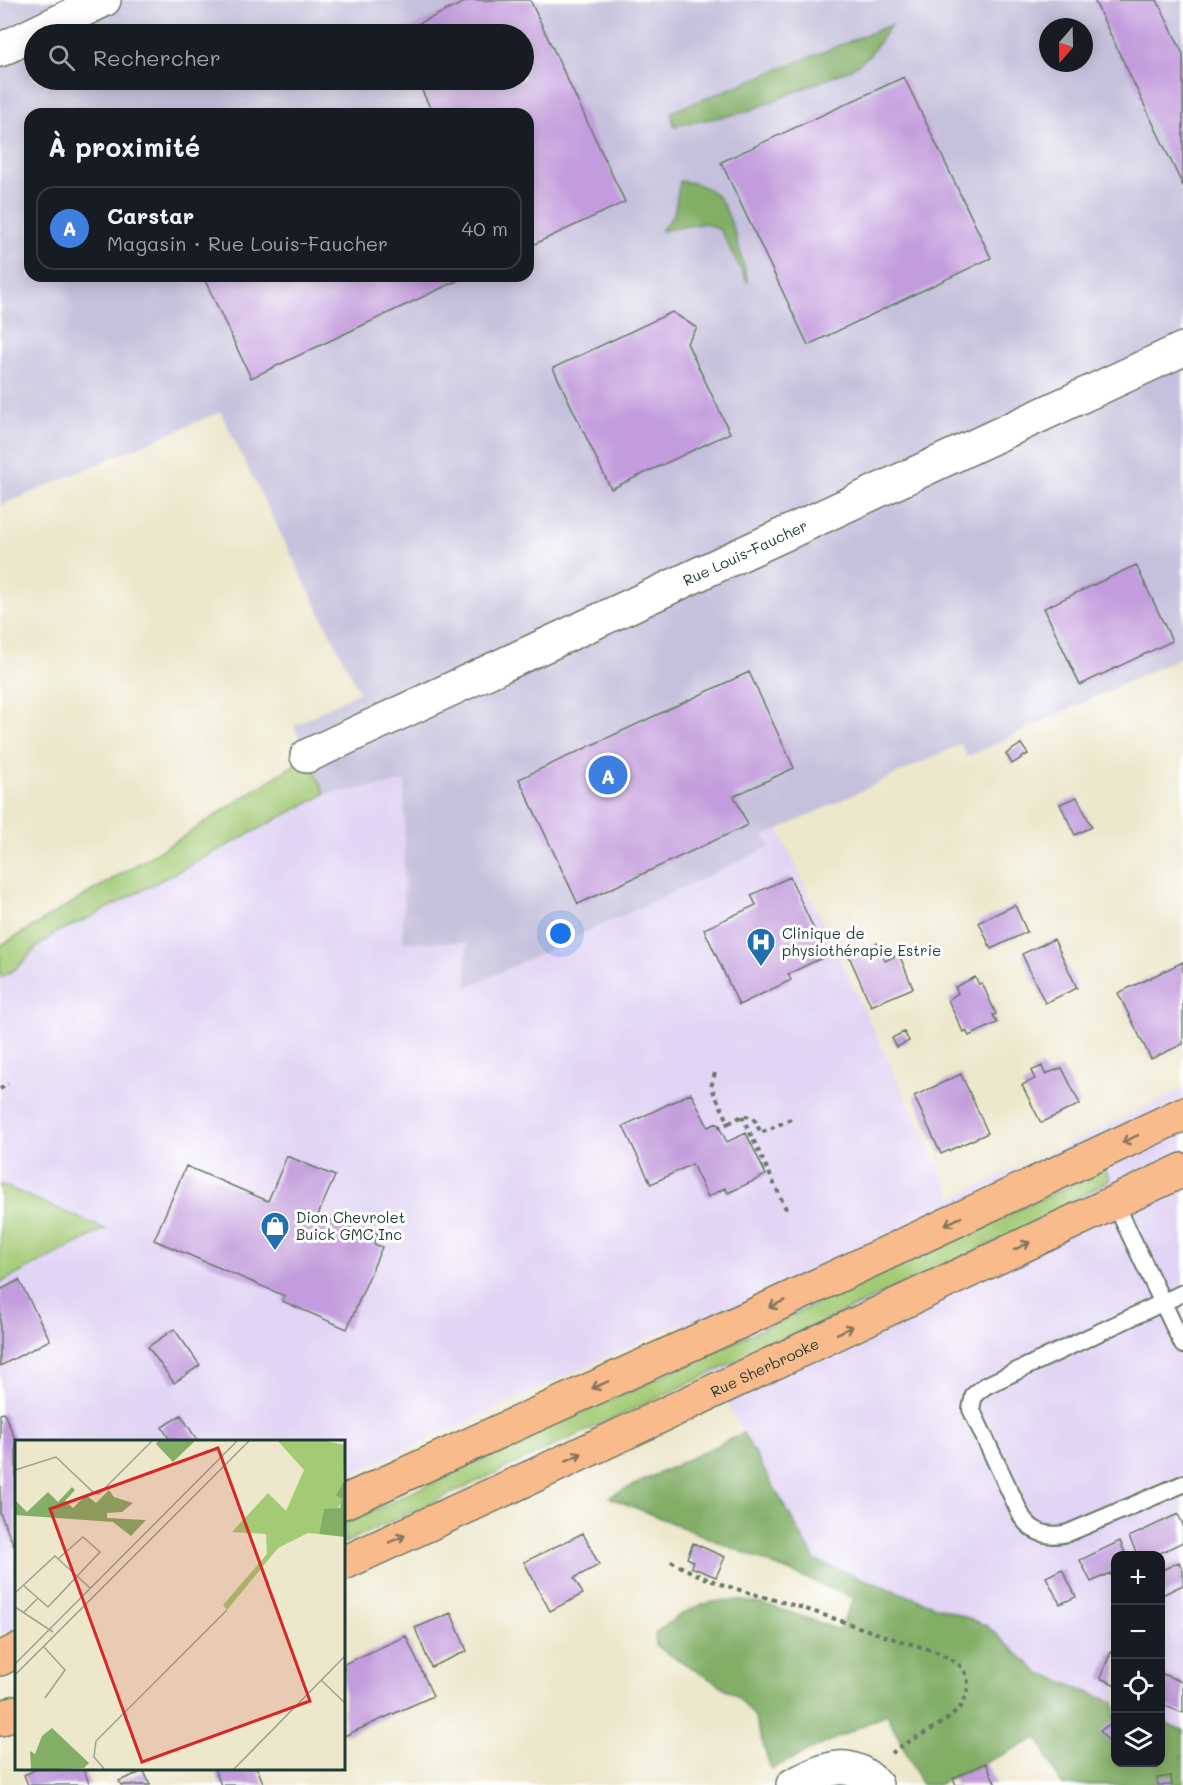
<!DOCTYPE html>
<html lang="fr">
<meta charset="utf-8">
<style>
:root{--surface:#171b24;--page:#20242c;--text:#f1f3f6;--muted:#9ea1a6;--line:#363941;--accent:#1f6fb2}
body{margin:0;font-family:Mali,sans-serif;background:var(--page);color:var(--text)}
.controls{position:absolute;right:18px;bottom:18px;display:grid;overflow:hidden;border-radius:12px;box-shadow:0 3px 15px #0003}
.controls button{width:54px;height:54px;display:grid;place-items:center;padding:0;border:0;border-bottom:2px solid var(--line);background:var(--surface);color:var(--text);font:30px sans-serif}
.compass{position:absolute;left:1039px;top:18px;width:54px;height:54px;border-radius:50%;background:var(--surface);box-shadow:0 3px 15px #0003;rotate:200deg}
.you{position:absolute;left:561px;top:934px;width:21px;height:21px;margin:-15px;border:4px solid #fff;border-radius:50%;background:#1a73e8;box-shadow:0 0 0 9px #1a73e833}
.badge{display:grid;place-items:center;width:39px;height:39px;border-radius:50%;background:var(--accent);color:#fff;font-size:20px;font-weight:700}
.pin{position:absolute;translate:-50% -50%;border:3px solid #fff;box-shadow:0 2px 6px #0006}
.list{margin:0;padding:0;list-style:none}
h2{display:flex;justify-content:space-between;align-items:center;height:78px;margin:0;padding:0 24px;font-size:26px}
h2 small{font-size:20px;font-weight:400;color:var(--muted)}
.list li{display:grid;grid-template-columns:39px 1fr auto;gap:18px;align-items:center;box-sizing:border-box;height:84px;margin:0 12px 12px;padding:0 12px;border:2px solid var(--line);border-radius:18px}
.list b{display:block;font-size:22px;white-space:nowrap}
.list p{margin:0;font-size:20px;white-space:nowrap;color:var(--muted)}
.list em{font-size:20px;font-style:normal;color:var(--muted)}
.icon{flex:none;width:33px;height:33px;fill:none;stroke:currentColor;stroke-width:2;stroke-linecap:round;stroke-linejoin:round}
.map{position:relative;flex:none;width:1183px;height:1785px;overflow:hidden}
.search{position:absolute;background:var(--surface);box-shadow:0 3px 15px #0003;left:24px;top:24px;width:510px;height:66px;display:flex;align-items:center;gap:15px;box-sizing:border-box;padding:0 21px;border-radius:33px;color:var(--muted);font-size:22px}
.panel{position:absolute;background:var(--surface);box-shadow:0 3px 15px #0003;left:24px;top:108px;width:510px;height:174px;border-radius:18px}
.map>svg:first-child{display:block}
</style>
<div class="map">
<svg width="1183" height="1785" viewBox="0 0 1183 1785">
<rect width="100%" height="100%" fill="#fff"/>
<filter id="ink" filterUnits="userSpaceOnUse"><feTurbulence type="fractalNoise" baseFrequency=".0167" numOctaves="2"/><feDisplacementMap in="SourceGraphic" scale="12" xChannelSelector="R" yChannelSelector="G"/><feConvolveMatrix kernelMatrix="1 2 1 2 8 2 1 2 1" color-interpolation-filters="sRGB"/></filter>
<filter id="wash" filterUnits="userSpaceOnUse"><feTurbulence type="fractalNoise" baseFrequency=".008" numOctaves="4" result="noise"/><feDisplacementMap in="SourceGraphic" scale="24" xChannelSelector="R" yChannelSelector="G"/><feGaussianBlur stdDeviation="1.35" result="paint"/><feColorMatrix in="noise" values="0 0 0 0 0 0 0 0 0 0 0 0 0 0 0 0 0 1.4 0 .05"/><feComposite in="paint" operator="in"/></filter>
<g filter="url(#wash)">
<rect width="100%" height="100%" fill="#ede7cb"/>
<path fill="#e1d4f4" d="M405 782 403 942 467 943 466 988 769 847 765 836 779 830 953 1198 1183 1089V1730L1161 1721 1160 1556H1116L1115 1703 1038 1672 986 1625 816 1561 681 1323 344 1478V1442H16V1628L0 1635V1283L104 1229 0 1184V978L17 968 36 948 57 932 87 919 325 794Z"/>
<path fill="#c5c0db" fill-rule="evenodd" d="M0 0H1183V656L967 757 961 744 765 836 770 847 466 988 467 943 403 942 405 782 325 794 307 756 294 726 359 691 220 412 0 506ZM1048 27H1084V63H1048ZM34 34H524V80H34ZM30 114H528V276H30Z"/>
<path fill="#a3ca74" stroke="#618454" stroke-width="1.5" d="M307 756 325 794 87 919 57 932 36 948 17 968 0 978V946L178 840Z
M1105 1169 1110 1180 1023 1229 344 1543V1524Z
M0 1184 105 1229 0 1283Z"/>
<path fill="#82ae66" stroke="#50764d" stroke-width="1.5" d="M891 25 869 56 851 69 746 112 674 126 671 112Z
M680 181C693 182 705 185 715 194 731 208 743 262 748 283L720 230 705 223 661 231 674 214Z
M743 1433 816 1561 986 1625 1038 1672 1115 1703 1116 1762H1160L1161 1721 1183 1730V1785H1061L1038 1738 937 1785H922L887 1714 771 1769 754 1716 736 1695 656 1646 655 1633C671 1621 688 1608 708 1603 749 1592 801 1617 839 1630L854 1598 609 1497Z"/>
<g id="blocks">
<path fill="#c29cdc" d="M469 0H530L625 202 528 247V114H433L417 80H524V34H396Z
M1094 0H1157L1183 54V186Z
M904 77 991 258 808 345 721 162Z
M203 276H467L251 378Z
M672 312 697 328 687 343 730 433 611 489 553 368Z
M1136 565 1172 641 1080 685 1044 608Z
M749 672 794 768 734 796 748 825 578 904 519 779Z
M1021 744 1028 754 1012 764 1006 754Z
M1077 797 1092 827 1075 835 1060 804Z
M790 877 826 956 788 974 791 980 739 1005 704 929 756 905 751 895Z
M1015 905 1027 932 991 949 979 922Z
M1054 939 1077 988 1045 1003 1022 954Z
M877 943 885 961 899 954 913 988 871 1006 849 956Z
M1183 962V1044L1151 1059 1118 993Z
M975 977 979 984 982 983 996 1014 993 1015 997 1023 969 1036 966 1031 963 1032 948 1000 958 993 955 987Z
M904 1032 909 1041 897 1047 892 1038Z
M1042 1066 1045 1074 1062 1068 1080 1104 1041 1123 1022 1085 1035 1079 1031 1071Z
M961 1074 988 1133 941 1154 914 1096Z
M691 1093 708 1127 717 1123 727 1142 746 1133 766 1175 728 1193 725 1188 708 1197 692 1164 651 1184 623 1126Z
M287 1156 335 1176 318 1215 353 1230 351 1235 361 1239 366 1229 378 1234 374 1244 382 1247 347 1329 282 1301 285 1296 154 1240 186 1166 268 1201Z
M19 1280 50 1340 0 1366V1290Z
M174 1329 200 1365 174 1383 148 1347Z
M4 1413 16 1441V1550L0 1513V1414Z
M181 1415 197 1440 194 1442H171L162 1427Z
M1178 1514 1183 1525V1542L1154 1556H1138L1129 1537Z
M583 1533 599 1565 574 1578 583 1594 550 1611 524 1562Z
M1120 1541 1126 1556H1116V1583L1110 1573 1091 1582 1080 1560Z
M693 1543 725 1557 716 1577 691 1567 693 1561 687 1558Z
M1179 1562 1183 1571V1585L1160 1596V1571Z
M1062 1569 1076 1597 1060 1604 1046 1577Z
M451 1613 467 1651 431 1667 415 1628Z
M406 1636 433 1696 344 1736V1664Z
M1111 1652 1116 1654V1685L1100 1678Z
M1160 1673 1183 1682V1713L1160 1704Z
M1115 1720 1116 1721V1750L1100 1731Z
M986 1763 996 1785H956L953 1778Z
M39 1768H83L90 1785H28L24 1775Z
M214 1768H257L264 1785H221Z
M144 1771 150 1785H121L119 1781Z
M1171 1776 1172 1785H1158L1157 1778Z"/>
</g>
</g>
<g filter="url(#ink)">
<use href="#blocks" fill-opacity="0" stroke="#677869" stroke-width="1.5"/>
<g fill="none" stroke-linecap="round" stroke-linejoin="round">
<g stroke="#677869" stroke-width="20">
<path id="lane" d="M1115 1203 1183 1345
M1183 1293 985 1386 974 1395 971 1409 1022 1517C1033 1533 1048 1538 1068 1533L1183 1484"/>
</g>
<g stroke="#677869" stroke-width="36">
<g id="street">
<path d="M0 50 104 0"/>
<path id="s1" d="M307 756 1183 349"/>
<path d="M793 1785C824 1770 848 1755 876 1785"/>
</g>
</g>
<g stroke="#677869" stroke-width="36">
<g id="primary">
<path d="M344 1502 748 1318 1183 1114"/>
<path id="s2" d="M344 1563 542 1472 1183 1170"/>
<path d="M0 1659 16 1651"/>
<path d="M0 1719 16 1712"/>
</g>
</g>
<path stroke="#677869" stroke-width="4" stroke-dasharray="4.5 4.5" stroke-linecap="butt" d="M715 1073 711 1087 729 1123 719 1127
M0 1089 8 1084
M742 1116 788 1213
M729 1123 744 1115 754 1119 761 1133 795 1117
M671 1561C711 1585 755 1594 800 1607 830 1617 861 1628 891 1638 912 1645 941 1650 959 1665 969 1673 970 1687 965 1698 956 1724 910 1736 890 1755"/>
<use href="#lane" stroke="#fff" stroke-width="16"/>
<use href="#street" stroke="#fff" stroke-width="33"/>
<use href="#primary" stroke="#fabb8c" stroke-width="33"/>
</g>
<defs><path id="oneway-shaft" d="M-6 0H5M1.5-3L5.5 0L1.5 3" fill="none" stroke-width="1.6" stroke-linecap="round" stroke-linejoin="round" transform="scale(1.5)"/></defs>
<g stroke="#82765c">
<use href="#oneway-shaft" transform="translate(1130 1139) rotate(155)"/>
<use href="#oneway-shaft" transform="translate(953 1221) rotate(155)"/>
<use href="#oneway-shaft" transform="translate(1022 1246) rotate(-25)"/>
<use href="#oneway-shaft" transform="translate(777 1304) rotate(155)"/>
<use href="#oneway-shaft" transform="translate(845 1330) rotate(-25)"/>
<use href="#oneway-shaft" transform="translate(600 1385) rotate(156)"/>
<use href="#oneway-shaft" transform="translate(574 1457) rotate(-25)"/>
<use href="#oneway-shaft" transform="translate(397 1539) rotate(-24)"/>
</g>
</g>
<defs>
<g id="hospital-pin" transform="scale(1.5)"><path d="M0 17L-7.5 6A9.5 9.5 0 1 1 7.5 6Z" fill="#1f6fb2" stroke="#fff"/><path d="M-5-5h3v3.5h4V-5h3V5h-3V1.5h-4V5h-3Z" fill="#fff"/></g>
<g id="shop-pin" transform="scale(1.5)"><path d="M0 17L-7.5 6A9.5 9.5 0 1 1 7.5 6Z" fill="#1f6fb2" stroke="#fff"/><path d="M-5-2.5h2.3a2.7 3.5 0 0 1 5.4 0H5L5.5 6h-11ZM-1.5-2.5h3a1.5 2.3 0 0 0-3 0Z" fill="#fff"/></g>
</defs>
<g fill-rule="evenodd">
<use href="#hospital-pin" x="761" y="942"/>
<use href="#shop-pin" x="275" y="1226"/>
</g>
<g text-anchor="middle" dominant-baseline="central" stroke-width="6" stroke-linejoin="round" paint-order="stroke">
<g font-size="15" fill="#1f3d34" stroke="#fff">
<text stroke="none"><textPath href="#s1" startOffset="483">Rue Louis-Faucher</textPath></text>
<text stroke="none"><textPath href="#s2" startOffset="464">Rue Sherbrooke</textPath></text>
</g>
<g font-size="15" fill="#1f3d34" stroke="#fff" text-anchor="start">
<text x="782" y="933">Clinique de<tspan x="782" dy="17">physiothérapie Estrie</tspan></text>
<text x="296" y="1217">Dion Chevrolet<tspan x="296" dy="17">Buick GMC Inc</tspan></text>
</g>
</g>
<g transform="translate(15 1440)">
<rect width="330" height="330" fill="#ede7cb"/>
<path d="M262 0H307L330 5 327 62 322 69H309L304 94 293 93 263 108 212 170 208 165 252 114 251 94 217 92 253 53 271 71 289 30Z" fill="#a3ca74"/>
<path d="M144 0H181L158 22 141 4ZM329 41 330 97 304 94 309 69 325 68 327 59 321 55ZM57 47 60 50 50 61 58 68 71 55 81 63 94 50 99 57 118 63 107 72 92 73V78L131 80 116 96 98 82 0 75V60L12 72 33 52 43 62ZM37 288 74 323 69 328 16 330 15 311 20 314 27 296Z" fill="#82ae66"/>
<path fill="none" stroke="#9ba38f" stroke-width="1.5" d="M0 30 41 17 79 53 84 54 138 0M8 145 33 167 85 112 68 97 44 118M0 153 40 116 75 148M0 167 38 192M9 172 22 159M28 206 50 230 30 258M0 224 223 0M0 235 235 0M306 240 330 263M90 330 79 317 81 301 212 170M218 330 330 216"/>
<path fill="#d62828" fill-opacity="0.15" stroke="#d62828" stroke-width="3" d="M203 8 295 261 127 322 35 69Z"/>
<rect width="330" height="330" fill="none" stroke="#1f3d34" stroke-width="3"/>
</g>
</svg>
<div class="controls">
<button>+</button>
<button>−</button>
<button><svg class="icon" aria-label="locate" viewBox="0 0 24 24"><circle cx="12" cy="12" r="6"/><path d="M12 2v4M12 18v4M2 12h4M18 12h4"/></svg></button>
<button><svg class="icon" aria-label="layers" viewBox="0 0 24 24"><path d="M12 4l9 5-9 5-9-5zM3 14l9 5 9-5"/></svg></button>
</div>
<svg class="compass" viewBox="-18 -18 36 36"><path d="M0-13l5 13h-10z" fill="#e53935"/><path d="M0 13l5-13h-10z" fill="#9ea1a6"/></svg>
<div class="you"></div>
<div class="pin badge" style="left:608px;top:775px;background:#3f7fe0">A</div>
<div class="search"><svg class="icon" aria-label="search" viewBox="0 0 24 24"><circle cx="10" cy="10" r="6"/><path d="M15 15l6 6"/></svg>Rechercher</div>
<section class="panel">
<h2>À proximité<small></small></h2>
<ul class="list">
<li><span class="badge" style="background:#3f7fe0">A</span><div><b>Carstar</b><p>Magasin · Rue Louis-Faucher</p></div><em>40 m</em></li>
</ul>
</section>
</div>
